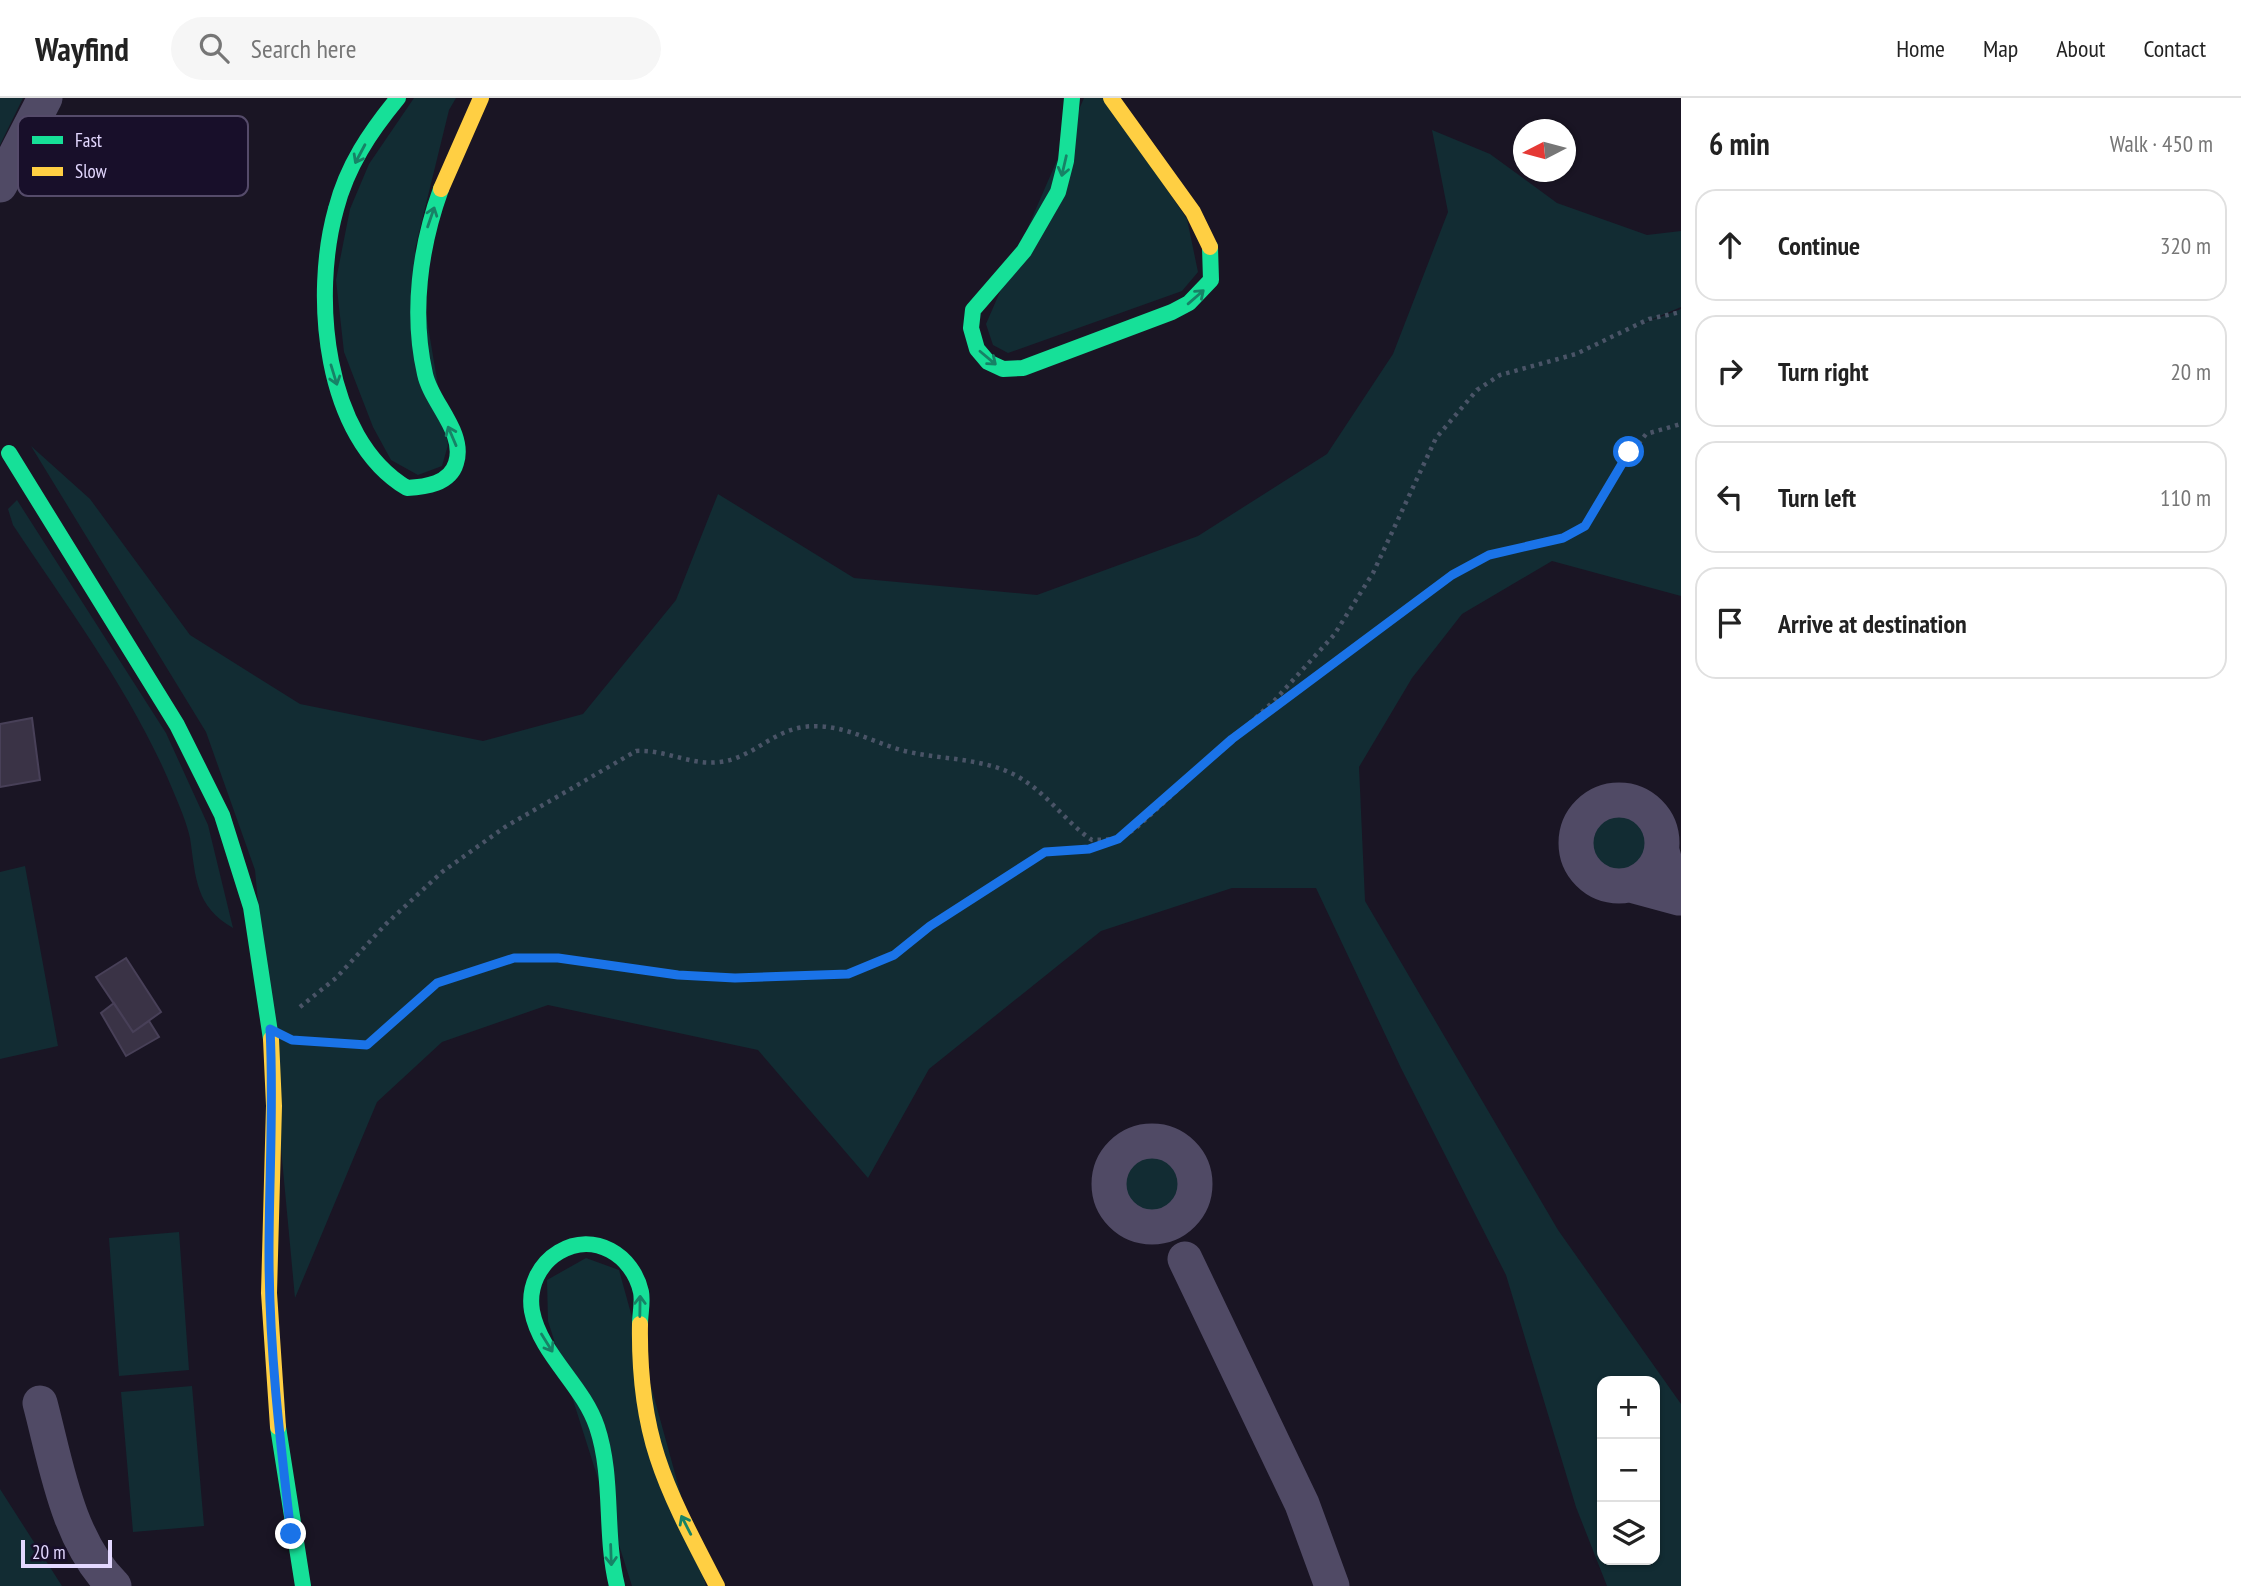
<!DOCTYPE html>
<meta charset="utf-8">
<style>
:root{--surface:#fff;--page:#f6f6f6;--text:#222;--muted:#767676;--line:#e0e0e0}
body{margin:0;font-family:"PT Sans Narrow",sans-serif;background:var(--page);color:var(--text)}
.controls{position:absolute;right:21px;bottom:21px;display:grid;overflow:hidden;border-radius:14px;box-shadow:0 2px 5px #0004}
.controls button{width:63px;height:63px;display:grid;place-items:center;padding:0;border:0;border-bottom:2px solid var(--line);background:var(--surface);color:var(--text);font:35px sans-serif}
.compass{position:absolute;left:1513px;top:21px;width:63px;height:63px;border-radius:50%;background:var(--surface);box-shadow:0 2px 5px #0004;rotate:264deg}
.scale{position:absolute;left:21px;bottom:18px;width:91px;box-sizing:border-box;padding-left:7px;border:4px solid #e3d8ff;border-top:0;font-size:19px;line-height:24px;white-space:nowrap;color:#e3d8ff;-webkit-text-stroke:5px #180f2a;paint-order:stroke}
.stop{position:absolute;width:21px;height:21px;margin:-16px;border:5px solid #1a73e8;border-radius:50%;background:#fff}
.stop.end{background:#1a73e8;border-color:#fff;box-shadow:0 2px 7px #0008}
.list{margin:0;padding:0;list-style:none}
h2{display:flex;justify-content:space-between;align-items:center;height:91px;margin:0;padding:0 28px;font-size:30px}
h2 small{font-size:23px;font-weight:400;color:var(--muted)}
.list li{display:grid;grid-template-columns:46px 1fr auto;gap:21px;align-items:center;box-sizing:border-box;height:112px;margin:0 14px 14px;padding:0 14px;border:2px solid var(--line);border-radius:21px}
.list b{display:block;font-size:26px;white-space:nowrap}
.list em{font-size:23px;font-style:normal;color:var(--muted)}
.icon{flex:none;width:38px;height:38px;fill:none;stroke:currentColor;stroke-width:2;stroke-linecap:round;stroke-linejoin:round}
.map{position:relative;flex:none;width:1681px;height:1488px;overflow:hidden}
header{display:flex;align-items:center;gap:42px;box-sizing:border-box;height:98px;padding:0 35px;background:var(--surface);border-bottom:2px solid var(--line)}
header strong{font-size:33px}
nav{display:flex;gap:38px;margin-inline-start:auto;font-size:24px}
.search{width:490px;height:63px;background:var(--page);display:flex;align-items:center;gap:18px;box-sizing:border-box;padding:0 24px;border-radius:38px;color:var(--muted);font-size:26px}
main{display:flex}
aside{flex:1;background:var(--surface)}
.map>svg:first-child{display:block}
</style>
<header>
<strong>Wayfind</strong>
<div class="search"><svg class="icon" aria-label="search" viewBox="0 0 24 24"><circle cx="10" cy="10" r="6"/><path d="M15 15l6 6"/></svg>Search here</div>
<nav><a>Home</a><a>Map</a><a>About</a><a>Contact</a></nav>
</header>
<main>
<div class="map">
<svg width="1681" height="1488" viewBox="0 0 1681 1488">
<rect width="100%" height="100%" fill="#1a1524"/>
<path fill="#122c33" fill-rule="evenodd" d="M0 0H23L0 47Z
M414 0H456L449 12 415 151 448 347 442 368 418 377 391 362 373 329 344 254 336 182 350 111 369 66Z
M1084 0H1105L1187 121 1198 174 1182 193 1008 255 993 247 986 226Z
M1432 32 1490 56 1557 105 1647 137 1681 133V209L1634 229 1681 211V498L1552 463 1462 516 1412 580 1359 669 1365 803 1558 1132 1681 1306V1488H1607L1576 1409 1506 1177 1401 970 1316 790H1232L1101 833 929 971 868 1080 758 952 548 907 442 944 377 1004 295 1200 255 772 206 634 31 348 90 401 190 537 300 606 483 643 583 616 676 502 718 396 854 480 1037 497 1198 438 1327 356 1393 256 1448 114ZM1602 1283H1655V1462H1602Z
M17 402 166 635 208 727 233 830C195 808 196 780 190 740 187 726 180 709 174 695 135 599 70 513 13 427L8 411Z
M1586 745a33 33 0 1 1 66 0a33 33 0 1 1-66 0Z
M25 768 58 948 0 961V774Z
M1118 1086a33 33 0 1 1 66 0a33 33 0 1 1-66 0Z
M179 1134 189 1272 119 1278 109 1140Z
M586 1160 619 1172 706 1488H632L548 1223 547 1182Z
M192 1288 204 1428 133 1434 121 1294Z
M0 1391 62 1488H0Z"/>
<path fill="#3a3346" stroke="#484058" stroke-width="2" d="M32 620 40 682 0 689V626Z
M126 860 161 914 133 934 96 879Z
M114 905 133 934 149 923 159 939 126 958 101 915Z"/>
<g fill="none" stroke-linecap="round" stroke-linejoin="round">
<path stroke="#4a5467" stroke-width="4.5" stroke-dasharray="3.5 5" stroke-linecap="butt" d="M300 909 336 880 386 826 442 774 505 729 636 653C665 651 691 668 720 664 752 660 771 634 803 629 839 624 867 642 901 652 938 662 980 659 1015 677 1047 694 1065 724 1092 742L1118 741 1135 731 1274 603 1334 537 1373 475 1436 340 1477 292 1500 277 1576 256 1649 221 1681 214
M305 943 367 947 437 885 514 860H558L678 877 735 880 848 876 894 857 930 828 1046 754 1089 751 1118 741 1232 641 1452 477 1489 457 1563 440 1585 428 1602 403 1612 380 1646 336 1681 326"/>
<path stroke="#504a65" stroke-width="35" d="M0 87 45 0
M1576 745a43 43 0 1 1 86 0a43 43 0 1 1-86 0Z
M1631 787 1679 800 1670 783 1662 753
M1109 1086a43 43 0 1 1 86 0a43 43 0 1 1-86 0Z
M1185 1161 1302 1406 1332 1488
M40 1305C56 1365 67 1442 114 1488"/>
<path stroke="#16e098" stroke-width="16" d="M398 0C370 34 347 68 336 111 312 196 323 340 407 390 425 389 450 386 456 365 466 334 431 305 425 276 411 215 420 149 441 91
M1072 0 1066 63 1058 94 1024 153 973 212 971 230 977 251 988 264 1003 271 1023 270 1172 214 1189 205 1211 182 1210 149
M9 355 177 627 222 717 251 809 271 941
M278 1329 303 1488
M617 1488C604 1436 614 1380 597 1329 583 1287 540 1256 532 1213 528 1189 539 1166 559 1154 594 1133 633 1157 641 1194 643 1204 640 1216 640 1226"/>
<path stroke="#ffcf43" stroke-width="16" d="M1111 0 1193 114 1210 149
M441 91 481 0
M271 941 274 1008 269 1195 278 1329
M640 1226C638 1340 666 1390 717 1488"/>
</g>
<defs><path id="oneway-shaft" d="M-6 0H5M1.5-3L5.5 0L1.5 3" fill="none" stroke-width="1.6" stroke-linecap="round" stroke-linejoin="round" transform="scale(1.75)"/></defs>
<g stroke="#178266">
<use href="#oneway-shaft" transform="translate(360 56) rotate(118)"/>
<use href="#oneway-shaft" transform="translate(1064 68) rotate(103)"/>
<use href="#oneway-shaft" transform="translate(431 119) rotate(-71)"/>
<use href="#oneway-shaft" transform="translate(1196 199) rotate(-41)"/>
<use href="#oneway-shaft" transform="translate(988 260) rotate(40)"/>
<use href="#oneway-shaft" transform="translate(334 277) rotate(73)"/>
<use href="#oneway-shaft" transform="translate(452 338) rotate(-113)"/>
<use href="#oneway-shaft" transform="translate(640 1208) rotate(-89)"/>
<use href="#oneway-shaft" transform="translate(547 1245) rotate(58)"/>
<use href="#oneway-shaft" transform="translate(686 1427) rotate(-117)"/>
<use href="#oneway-shaft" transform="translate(611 1457) rotate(88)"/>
</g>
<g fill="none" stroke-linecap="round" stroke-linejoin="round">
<path stroke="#1a73e8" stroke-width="9" d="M291 1436C280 1342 269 1249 269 1155 269 1080 274 1006 270 931L292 942 367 947 437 885 514 860H558L678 877 735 880 848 876 894 857 930 828 1045 754 1089 751 1118 741 1232 641 1452 477 1489 457 1563 440 1585 428 1629 354"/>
</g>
<rect x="18" y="18" width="230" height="80" rx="10" fill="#180f2a" stroke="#554b6a" stroke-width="2"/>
<rect x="32" y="38" width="31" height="8" fill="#16e098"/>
<rect x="32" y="69" width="31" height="9" fill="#ffcf43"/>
<g font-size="19" fill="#e3d8ff">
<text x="75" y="49">Fast</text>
<text x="75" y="80">Slow</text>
</g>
</svg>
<div class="controls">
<button>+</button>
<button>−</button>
<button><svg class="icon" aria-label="layers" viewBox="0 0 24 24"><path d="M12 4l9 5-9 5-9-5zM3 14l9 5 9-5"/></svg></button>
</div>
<svg class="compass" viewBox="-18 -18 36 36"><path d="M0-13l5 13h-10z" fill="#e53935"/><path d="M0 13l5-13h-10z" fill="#767676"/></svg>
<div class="scale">20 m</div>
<div class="stop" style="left:1629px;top:354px"></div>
<div class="stop end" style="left:291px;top:1436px"></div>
</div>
<aside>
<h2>6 min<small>Walk · 450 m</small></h2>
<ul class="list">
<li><svg class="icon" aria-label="ahead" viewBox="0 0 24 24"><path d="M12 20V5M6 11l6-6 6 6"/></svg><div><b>Continue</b></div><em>320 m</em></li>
<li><svg class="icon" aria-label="right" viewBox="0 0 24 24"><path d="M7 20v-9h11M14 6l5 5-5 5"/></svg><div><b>Turn right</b></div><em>20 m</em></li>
<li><svg class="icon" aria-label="left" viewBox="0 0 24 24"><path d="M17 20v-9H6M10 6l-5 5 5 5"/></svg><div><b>Turn left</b></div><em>110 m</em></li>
<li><svg class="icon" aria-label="arrive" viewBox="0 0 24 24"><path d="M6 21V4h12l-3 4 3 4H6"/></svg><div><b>Arrive at destination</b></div></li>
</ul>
</aside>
</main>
